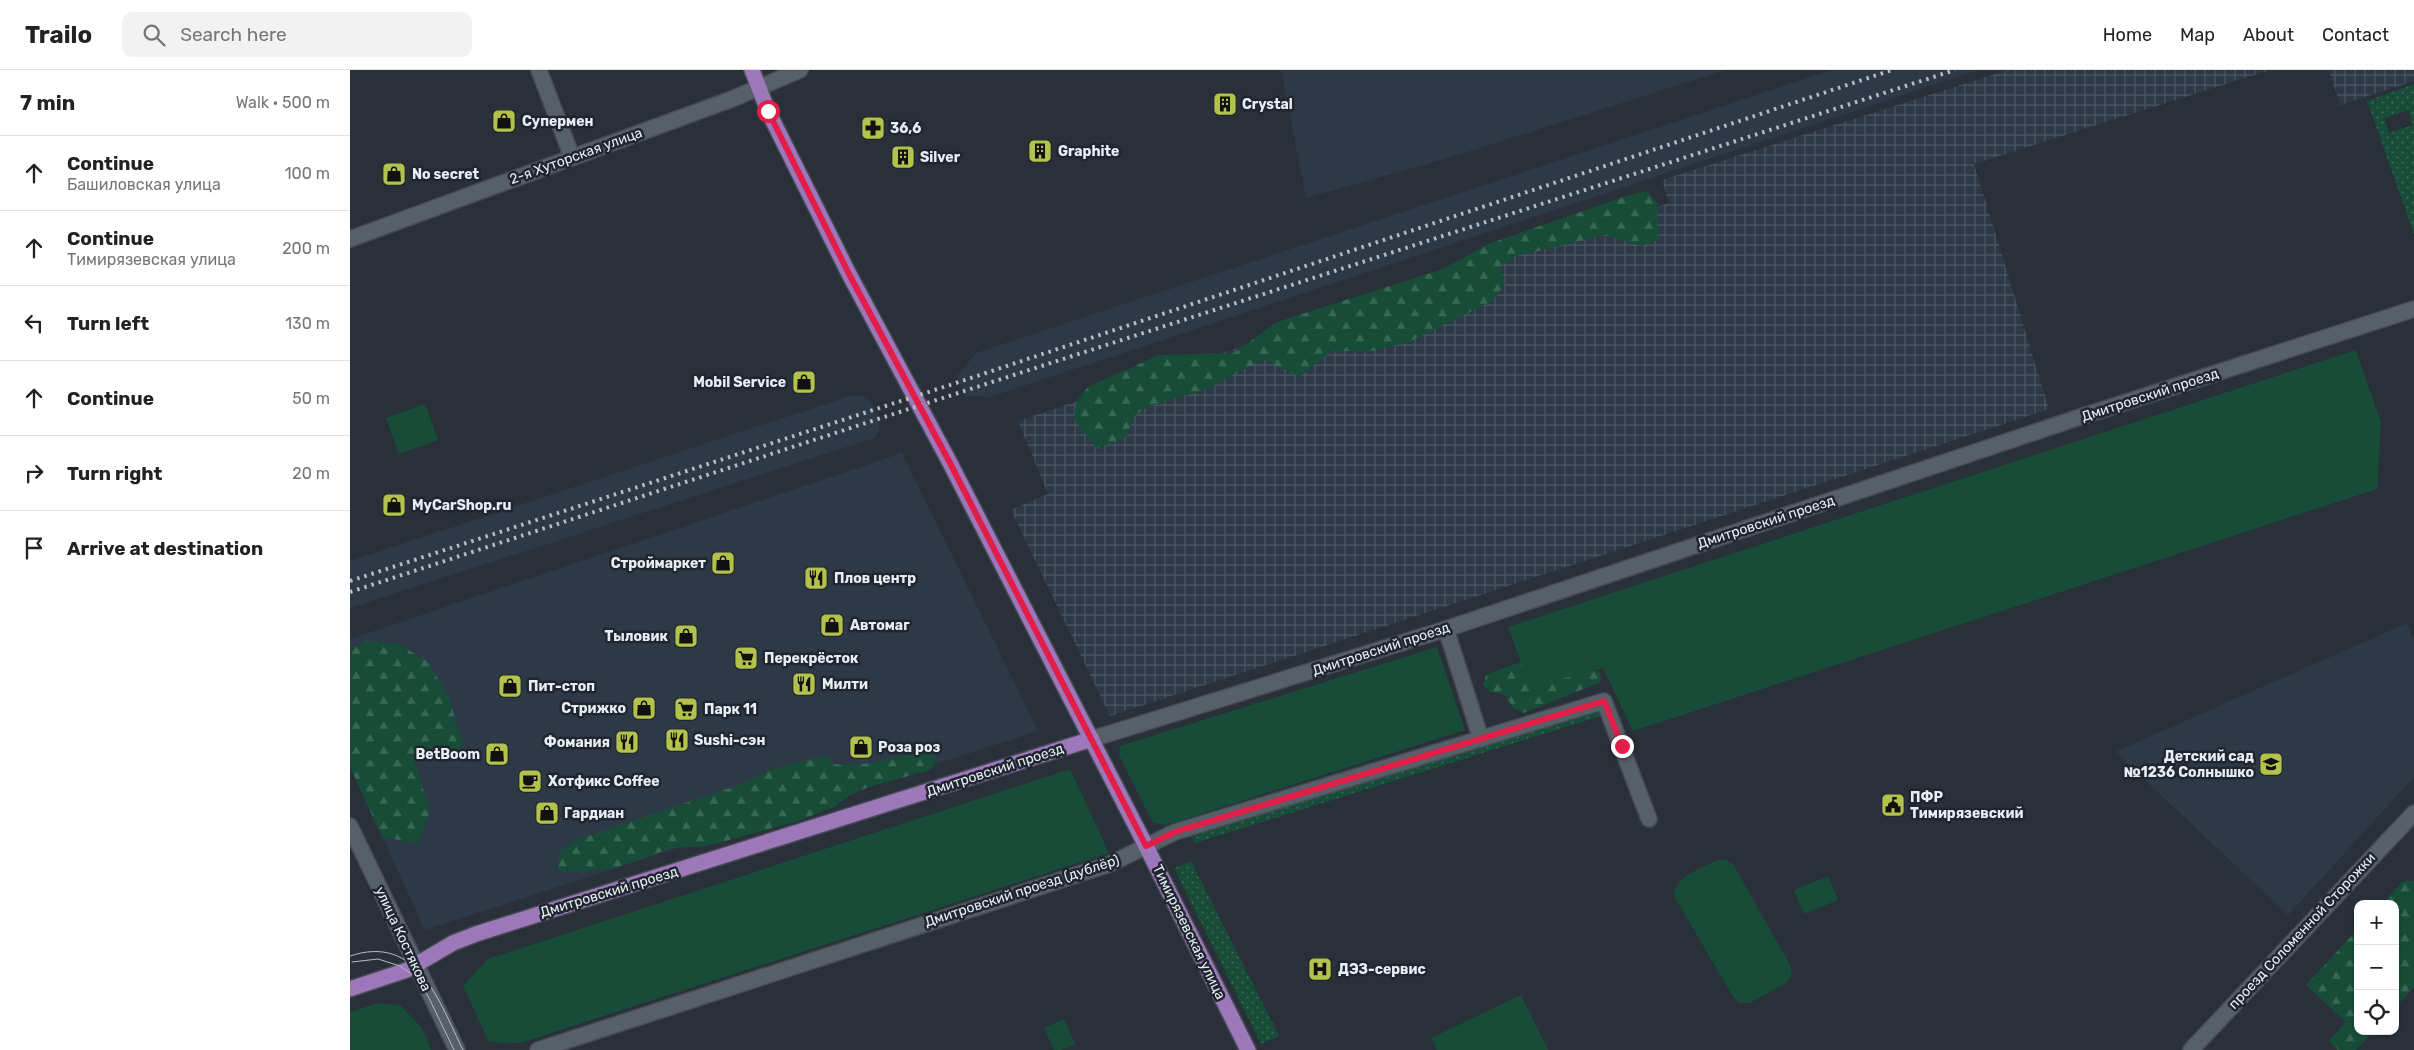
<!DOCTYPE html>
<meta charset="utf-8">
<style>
:root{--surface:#fff;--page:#f2f2f2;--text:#222;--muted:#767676;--line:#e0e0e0}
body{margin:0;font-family:Rubik,sans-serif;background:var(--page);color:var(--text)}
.controls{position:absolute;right:15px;bottom:15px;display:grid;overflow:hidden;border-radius:10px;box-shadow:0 1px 4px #0004}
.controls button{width:45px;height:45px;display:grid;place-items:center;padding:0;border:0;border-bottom:1px solid var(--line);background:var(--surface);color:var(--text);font:25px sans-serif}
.stop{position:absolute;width:15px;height:15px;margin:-11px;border:4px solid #e11d48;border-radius:50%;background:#fff}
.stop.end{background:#e11d48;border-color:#fff;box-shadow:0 1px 5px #0008}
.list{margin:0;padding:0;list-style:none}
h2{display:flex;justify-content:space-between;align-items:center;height:65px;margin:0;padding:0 20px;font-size:21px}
h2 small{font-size:16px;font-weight:400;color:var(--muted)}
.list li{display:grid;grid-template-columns:32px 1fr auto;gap:15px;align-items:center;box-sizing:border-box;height:75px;padding:0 20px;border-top:1px solid var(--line)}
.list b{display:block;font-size:19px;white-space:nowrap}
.list p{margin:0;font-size:16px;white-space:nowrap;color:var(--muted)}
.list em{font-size:16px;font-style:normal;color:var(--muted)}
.icon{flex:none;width:28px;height:28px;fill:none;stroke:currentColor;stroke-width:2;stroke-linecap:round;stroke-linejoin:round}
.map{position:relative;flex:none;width:2064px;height:980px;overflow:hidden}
header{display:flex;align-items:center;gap:30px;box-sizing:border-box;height:70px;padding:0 25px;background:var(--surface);border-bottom:1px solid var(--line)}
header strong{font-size:24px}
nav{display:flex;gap:28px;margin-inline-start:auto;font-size:18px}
.search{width:350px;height:45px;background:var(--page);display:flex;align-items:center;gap:12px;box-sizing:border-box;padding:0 18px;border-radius:10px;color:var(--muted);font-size:19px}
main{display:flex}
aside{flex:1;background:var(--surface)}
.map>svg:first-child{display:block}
</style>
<header>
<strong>Trailo</strong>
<div class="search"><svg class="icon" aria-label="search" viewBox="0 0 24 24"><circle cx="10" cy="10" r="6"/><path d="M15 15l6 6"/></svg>Search here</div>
<nav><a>Home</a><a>Map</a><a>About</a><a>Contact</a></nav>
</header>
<main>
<aside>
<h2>7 min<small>Walk · 500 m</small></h2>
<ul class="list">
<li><svg class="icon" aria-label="ahead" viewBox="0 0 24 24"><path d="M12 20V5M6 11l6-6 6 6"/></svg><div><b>Continue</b><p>Башиловская улица</p></div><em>100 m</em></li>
<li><svg class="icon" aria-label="ahead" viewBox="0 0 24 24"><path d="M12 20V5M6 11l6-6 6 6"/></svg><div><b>Continue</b><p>Тимирязевская улица</p></div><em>200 m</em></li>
<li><svg class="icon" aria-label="left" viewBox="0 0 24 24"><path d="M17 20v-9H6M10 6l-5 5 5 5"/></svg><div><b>Turn left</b></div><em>130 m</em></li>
<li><svg class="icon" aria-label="ahead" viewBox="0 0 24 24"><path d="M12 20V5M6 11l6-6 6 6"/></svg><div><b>Continue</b></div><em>50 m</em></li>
<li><svg class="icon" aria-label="right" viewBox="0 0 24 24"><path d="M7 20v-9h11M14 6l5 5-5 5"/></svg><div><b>Turn right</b></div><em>20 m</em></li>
<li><svg class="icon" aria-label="arrive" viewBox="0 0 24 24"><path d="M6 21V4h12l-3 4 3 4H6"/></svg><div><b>Arrive at destination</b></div></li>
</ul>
</aside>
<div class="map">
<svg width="2064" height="980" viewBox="0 0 2064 980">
<defs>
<pattern id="industrial-grid" width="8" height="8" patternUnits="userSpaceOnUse" patternTransform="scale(1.25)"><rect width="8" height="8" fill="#2e3947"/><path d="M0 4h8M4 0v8" fill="none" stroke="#4c5662"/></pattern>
<pattern id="grass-dots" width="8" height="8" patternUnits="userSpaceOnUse" patternTransform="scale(1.25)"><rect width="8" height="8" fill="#174d38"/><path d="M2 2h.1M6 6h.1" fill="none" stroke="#396755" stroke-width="1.8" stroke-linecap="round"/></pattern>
<pattern id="forest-firs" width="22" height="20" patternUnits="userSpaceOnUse" patternTransform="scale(1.25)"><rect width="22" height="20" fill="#174d38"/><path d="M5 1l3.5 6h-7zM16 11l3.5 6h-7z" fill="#396755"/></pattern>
</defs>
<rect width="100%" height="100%" fill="#293039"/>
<path fill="#2e3947" d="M931 0H1376L1095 89 956 128Z
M1482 0H1628L640 327 614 326 607 306 626 283Z
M503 325 515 326 523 335 529 353V361L524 368 0 538V491Z
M552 383 688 661 75 860 0 697V569Z
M2057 553 2064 571V707L1938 845 1765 682Z"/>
<path fill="url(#industrial-grid)" d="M1658 0H1920L1624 94 1699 339 760 646 661 440 698 424 668 351 1319 133 1312 110Z
M1979 0H2064V11L1990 35Z"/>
<path fill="url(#grass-dots)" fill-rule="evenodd" d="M2064 14V164L2017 31ZM2058 40 2063 55 2039 63 2034 48Z
M1251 637 1254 645 845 773 839 764Z
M841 791 929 966 911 974 824 798Z"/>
<path fill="url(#forest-firs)" d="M1297 121 1307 133 1309 170 1291 176 1256 165 1166 186 1150 196 1155 215 1142 231 1059 272 1022 281H983L949 307 913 289 858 319 797 337 783 347 777 366 747 379 724 350 726 332 738 317 809 285 884 283 927 252 1093 199 1138 174 1279 125Z
M16 571 49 574 78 592 99 627 113 677 65 693 80 741 68 773 32 767 0 697V580Z
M1173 591 1232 594 1250 603 1251 612 1174 643 1164 639 1154 624 1140 622 1133 615 1136 605Z
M577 676 584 684 586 693 580 700 519 717 500 725 484 737 445 752 357 776 322 778 265 798 216 802 207 799 211 780 229 769 392 714 419 700 478 685 483 694C510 698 553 688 577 676Z
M2053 811H2064V917L2045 938V834H2032Z
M2008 859V961H2024L2006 980H1988L1979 971 1996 952 1956 915Z"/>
<path fill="#174d38" d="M2006 280 2031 353 2027 419 1283 661 1253 598 1180 617 1158 557Z
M75 334 88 370 49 384 36 348Z
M1087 577 1115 660 816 755 803 753 769 685 770 676Z
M720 699 759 783 170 973 139 972 113 916 138 889Z
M1367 790H1376L1383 794 1440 895 1442 904 1437 912 1400 933H1390L1384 928 1324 826C1324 807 1352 798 1367 790Z
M1478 806 1488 830 1454 844 1444 820Z
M1171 925 1198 980H1087L1081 968Z
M28 933 51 936 72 958 81 980H0V942Z
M714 949 725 974 711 980H704L694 958Z"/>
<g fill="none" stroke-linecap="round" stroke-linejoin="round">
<g stroke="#464b53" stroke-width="18">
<path id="minor" d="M189 0 222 87
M0 169 382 29 450 0
M1096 559 1131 669
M742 669 1096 559 1727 348 2064 239
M0 756 107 980
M188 980 760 794 825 762 1254 631 1299 749
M1841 980 2064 743"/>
</g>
<g stroke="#464b53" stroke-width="18">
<path id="major" d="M402 0 418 41 499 204 600 393 796 776 898 980
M0 919 57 900 103 873 126 864 742 669"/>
</g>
<use href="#minor" stroke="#575f69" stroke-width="15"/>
<use href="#major" stroke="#9c77ba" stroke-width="15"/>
<path stroke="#b7bcc3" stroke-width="1" d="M0 886C68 863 89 932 113 980
M2 892 28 889 50 896 63 905 78 926 104 980"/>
<path stroke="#b7bcc3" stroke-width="4" stroke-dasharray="2.5 5" stroke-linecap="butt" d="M0 511 609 312 1542 0
M0 522 528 349 1605 0"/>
</g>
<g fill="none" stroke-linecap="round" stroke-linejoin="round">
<path stroke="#e11d48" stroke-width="6" d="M418 41 499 204 600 393 796 776 825 762 1254 631 1272 676"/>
</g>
<defs>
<g id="building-square" transform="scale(1.25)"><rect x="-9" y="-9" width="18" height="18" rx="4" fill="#b3c24b" stroke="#1f262f"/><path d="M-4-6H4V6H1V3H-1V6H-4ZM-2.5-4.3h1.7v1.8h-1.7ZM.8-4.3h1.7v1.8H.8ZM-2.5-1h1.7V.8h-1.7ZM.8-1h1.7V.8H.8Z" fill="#111"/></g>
<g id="shop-square" transform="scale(1.25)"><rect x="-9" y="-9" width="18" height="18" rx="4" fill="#b3c24b" stroke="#1f262f"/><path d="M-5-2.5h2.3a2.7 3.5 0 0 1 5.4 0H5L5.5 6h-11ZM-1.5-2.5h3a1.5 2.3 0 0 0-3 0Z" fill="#111"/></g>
<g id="pharmacy-square" transform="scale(1.25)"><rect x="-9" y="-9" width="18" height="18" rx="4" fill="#b3c24b" stroke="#1f262f"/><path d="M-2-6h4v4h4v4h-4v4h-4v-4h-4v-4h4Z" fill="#111"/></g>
<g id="restaurant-square" transform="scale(1.25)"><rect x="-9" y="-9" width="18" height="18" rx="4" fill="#b3c24b" stroke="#1f262f"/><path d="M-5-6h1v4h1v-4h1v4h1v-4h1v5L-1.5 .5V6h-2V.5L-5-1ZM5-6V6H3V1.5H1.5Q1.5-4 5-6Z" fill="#111"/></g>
<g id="supermarket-square" transform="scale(1.25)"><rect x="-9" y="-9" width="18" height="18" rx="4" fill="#b3c24b" stroke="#1f262f"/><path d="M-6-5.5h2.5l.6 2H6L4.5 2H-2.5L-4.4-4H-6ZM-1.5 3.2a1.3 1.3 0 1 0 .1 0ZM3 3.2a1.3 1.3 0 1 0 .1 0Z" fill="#111"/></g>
<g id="school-square" transform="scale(1.25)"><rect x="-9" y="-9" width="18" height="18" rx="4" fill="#b3c24b" stroke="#1f262f"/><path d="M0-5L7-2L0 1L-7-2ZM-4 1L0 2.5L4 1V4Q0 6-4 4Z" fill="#111"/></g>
<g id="cafe-square" transform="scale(1.25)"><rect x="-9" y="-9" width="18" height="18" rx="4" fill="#b3c24b" stroke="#1f262f"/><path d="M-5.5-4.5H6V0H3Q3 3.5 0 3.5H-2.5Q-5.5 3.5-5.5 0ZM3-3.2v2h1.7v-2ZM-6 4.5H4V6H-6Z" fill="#111"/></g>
<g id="civic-square" transform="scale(1.25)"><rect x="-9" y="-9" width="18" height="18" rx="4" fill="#b3c24b" stroke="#1f262f"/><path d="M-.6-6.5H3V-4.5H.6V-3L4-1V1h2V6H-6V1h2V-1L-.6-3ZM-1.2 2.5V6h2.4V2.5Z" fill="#111"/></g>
<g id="hospital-square" transform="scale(1.25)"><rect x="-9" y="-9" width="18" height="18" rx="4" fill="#b3c24b" stroke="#1f262f"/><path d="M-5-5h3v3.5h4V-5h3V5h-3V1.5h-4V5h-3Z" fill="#111"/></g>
</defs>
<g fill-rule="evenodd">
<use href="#building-square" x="875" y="34"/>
<use href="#shop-square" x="154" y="51"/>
<use href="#pharmacy-square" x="523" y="58"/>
<use href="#building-square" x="690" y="81"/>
<use href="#building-square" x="553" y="87"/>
<use href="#shop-square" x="44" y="104"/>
<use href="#shop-square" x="454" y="312"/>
<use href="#shop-square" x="44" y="435"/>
<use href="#shop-square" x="373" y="493"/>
<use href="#restaurant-square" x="466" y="508"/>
<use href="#shop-square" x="482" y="555"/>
<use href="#shop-square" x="336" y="566"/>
<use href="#supermarket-square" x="396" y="588"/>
<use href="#restaurant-square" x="454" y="614"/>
<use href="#shop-square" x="160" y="616"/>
<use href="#shop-square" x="294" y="638"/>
<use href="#supermarket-square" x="336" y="639"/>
<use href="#restaurant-square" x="327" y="670"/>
<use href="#restaurant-square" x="277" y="672"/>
<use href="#shop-square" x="511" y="677"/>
<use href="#shop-square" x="147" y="684"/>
<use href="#school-square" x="1921" y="694"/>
<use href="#cafe-square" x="180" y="711"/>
<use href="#civic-square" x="1543" y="735"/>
<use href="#shop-square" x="197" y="743"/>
<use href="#hospital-square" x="970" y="899"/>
</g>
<g text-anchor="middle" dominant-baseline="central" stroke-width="5" stroke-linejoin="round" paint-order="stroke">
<g font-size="14" font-weight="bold" fill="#e9edf3" stroke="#1f262f" text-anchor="start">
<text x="892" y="34">Crystal</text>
<text x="172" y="51">Супермен</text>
<text x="540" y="58">36,6</text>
<text x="708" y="81">Graphite</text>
<text x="570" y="87">Silver</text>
<text x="62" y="104">No secret</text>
<text x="436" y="312" text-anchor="end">Mobil Service</text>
<text x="62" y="435">MyCarShop.ru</text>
<text x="356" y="493" text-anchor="end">Строймаркет</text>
<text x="484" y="508">Плов центр</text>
<text x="500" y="555">Автомаг</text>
<text x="318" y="566" text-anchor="end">Тыловик</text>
<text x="414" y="588">Перекрёсток</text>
<text x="472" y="614">Милти</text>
<text x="178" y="616">Пит-стоп</text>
<text x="276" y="638" text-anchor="end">Стрижко</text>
<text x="354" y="639">Парк 11</text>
<text x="344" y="670">Sushi-сэн</text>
<text x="260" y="672" text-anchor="end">Фомания</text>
<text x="528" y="677">Роза роз</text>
<text x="130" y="684" text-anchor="end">BetBoom</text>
<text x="1904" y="686" text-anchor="end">Детский сад<tspan x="1904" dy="16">№1236 Солнышко</tspan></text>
<text x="198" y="711">Хотфикс Coffee</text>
<text x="1560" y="727">ПФР<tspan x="1560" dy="16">Тимирязевский</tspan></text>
<text x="214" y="743">Гардиан</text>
<text x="988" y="899">ДЭЗ-сервис</text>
</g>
<g font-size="14" fill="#e9edf3" stroke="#1f262f">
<text transform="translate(226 86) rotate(-20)">2-я Хуторская улица</text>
<text transform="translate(1800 325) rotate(-18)">Дмитровский проезд</text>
<text transform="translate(1416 452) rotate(-18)">Дмитровский проезд</text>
<text transform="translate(1031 579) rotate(-18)">Дмитровский проезд</text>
<text transform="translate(645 700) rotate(-18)">Дмитровский проезд</text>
<text transform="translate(672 821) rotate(-18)">Дмитровский проезд (дублёр)</text>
<text transform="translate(259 822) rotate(-17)">Дмитровский проезд</text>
<text transform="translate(1952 861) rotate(-47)">проезд Соломенной Сторожки</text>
<text transform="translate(839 862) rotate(64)">Тимирязевская улица</text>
<text transform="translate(53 869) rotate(65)">улица Костякова</text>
</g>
</g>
</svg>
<div class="controls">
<button>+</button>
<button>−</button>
<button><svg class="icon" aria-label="locate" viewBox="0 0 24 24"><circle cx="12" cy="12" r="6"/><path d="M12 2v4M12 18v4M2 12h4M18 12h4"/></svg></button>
</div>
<div class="stop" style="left:418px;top:41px"></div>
<div class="stop end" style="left:1272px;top:676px"></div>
</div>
</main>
